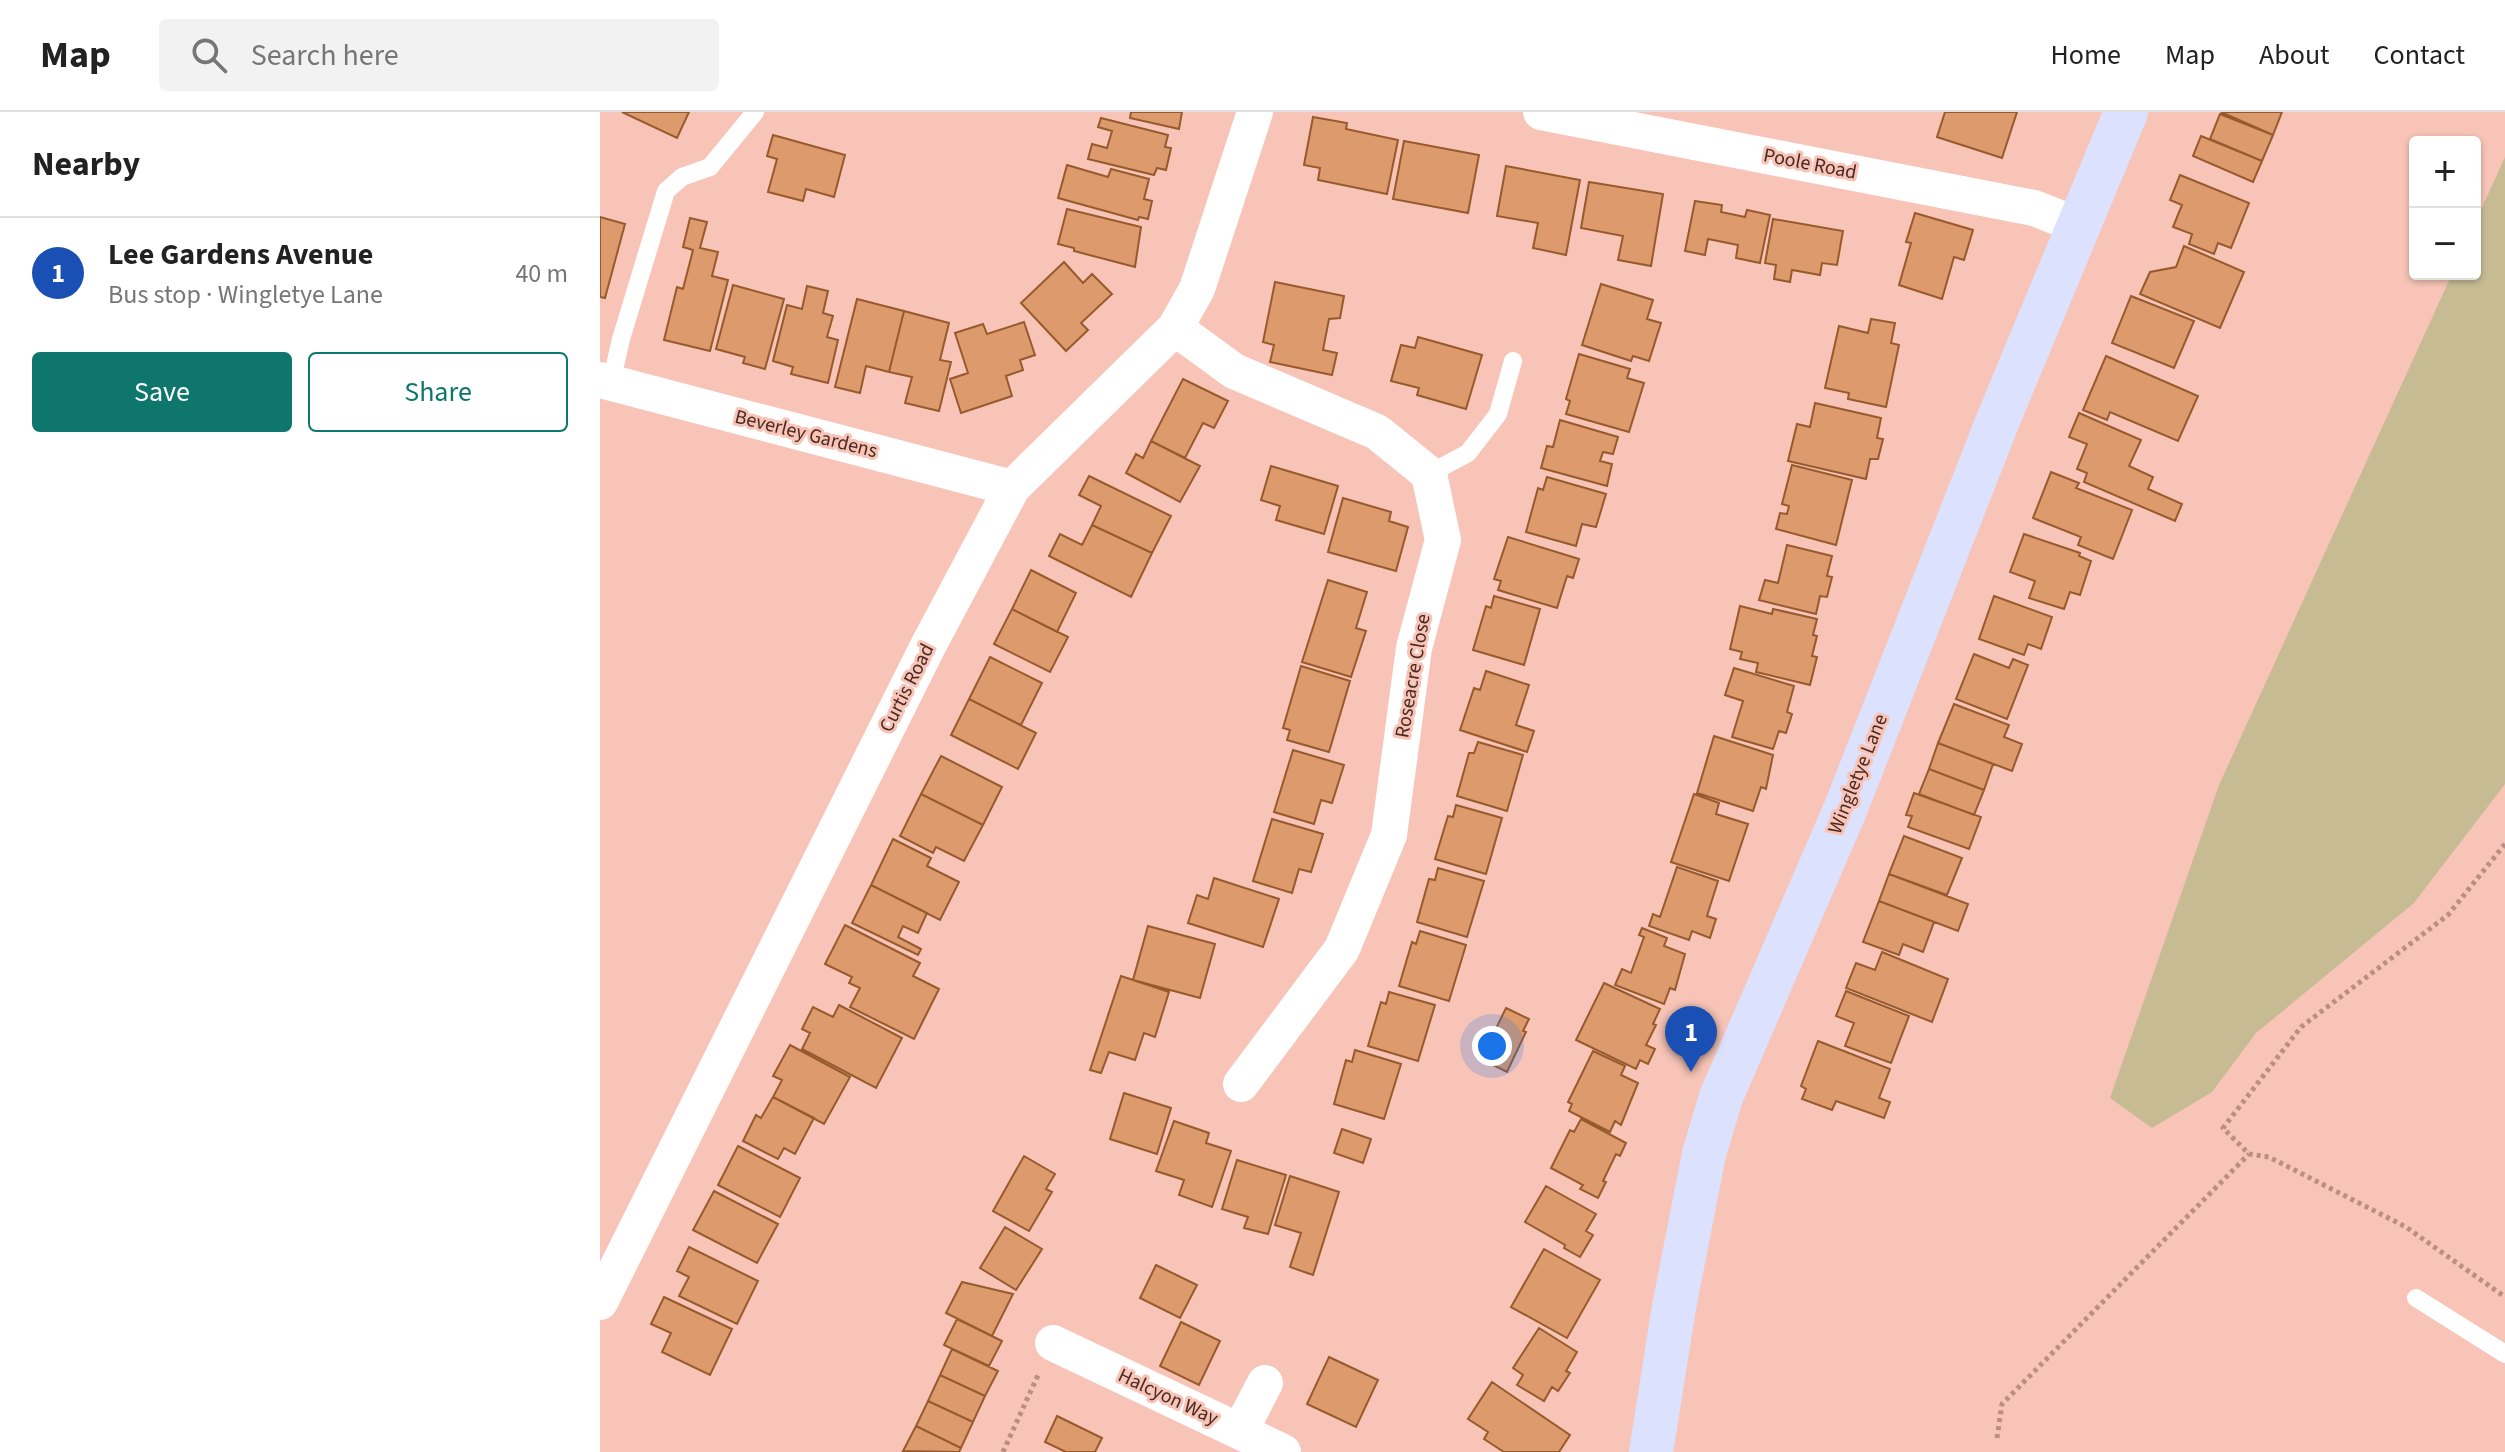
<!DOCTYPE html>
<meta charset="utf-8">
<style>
:root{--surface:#fff;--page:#f2f2f2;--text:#222;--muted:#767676;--line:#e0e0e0;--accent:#0f766e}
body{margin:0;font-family:"Source Sans 3",sans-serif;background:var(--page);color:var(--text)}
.controls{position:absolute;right:24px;top:24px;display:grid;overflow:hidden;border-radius:8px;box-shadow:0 2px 6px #0004}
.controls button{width:72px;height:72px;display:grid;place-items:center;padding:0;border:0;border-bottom:2px solid var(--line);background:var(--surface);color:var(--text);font:40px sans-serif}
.you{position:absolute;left:892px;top:934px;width:28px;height:28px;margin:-20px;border:6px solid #fff;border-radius:50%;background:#1a73e8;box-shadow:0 0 0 12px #1a73e833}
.badge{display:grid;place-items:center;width:52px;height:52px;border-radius:50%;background:var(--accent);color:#fff;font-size:26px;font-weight:700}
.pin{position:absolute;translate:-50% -66px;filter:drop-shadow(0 2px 4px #0008)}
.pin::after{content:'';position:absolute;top:42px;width:28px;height:24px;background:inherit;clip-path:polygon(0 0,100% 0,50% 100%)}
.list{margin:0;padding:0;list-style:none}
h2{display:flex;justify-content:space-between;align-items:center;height:104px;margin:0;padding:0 32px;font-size:34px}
h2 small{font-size:26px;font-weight:400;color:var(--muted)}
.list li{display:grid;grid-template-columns:52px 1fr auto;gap:24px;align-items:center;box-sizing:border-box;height:112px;padding:0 32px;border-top:2px solid var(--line)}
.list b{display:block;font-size:30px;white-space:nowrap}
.list p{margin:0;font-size:26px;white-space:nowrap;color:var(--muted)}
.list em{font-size:26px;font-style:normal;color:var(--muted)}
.actions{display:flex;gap:16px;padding:24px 32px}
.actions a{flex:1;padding:18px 0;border:2px solid var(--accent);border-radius:8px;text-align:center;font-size:28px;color:var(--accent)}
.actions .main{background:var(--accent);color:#fff}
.icon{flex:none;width:44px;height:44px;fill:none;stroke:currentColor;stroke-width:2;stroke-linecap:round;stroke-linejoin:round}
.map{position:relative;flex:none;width:1905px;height:1340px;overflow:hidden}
header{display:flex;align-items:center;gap:48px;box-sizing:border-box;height:112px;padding:0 40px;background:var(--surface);border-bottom:2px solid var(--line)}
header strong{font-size:38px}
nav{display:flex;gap:44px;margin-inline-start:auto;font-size:28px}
.search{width:560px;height:72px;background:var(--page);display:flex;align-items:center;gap:20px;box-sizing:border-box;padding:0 28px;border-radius:8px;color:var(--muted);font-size:30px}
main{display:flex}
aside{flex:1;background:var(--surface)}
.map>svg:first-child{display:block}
</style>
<header>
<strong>Map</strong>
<div class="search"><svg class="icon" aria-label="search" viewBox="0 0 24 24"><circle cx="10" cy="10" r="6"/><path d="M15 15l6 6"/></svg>Search here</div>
<nav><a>Home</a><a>Map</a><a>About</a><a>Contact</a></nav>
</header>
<main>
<aside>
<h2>Nearby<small></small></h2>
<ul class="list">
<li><span class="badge" style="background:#1a4fb4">1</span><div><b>Lee Gardens Avenue</b><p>Bus stop · Wingletye Lane</p></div><em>40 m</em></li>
</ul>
<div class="actions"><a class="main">Save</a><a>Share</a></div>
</aside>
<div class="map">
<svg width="1905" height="1340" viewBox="0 0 1905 1340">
<rect width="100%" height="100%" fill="#f7c4b7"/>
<path fill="#c6bb92" d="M1905 45V672L1814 791 1656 921 1612 980 1552 1016 1510 986 1619 673 1852 162H1875V111Z"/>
<path fill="#dd9a6d" stroke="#975a2c" stroke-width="2" d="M22 0H89L77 26Z
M531 0H582L579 17 530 6Z
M1345 0H1417L1402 46 1337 25Z
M1621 0H1682L1673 23Z
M1620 2 1673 23 1662 49 1610 27Z
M713 5 747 11 746 17 798 28 787 82 718 68 720 56 704 53Z
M501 6 568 23 565 35 571 36 566 58 557 56 554 63 488 47 492 32 507 36 512 19 498 15Z
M173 23 245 43 234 85 206 77 203 89 168 80 177 47 167 44Z
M1601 24 1662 49 1653 70 1593 44Z
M804 29 879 43 868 101 793 87Z
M467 53 508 65 511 57 549 67 544 87 552 89 548 107 539 105 538 108 458 86Z
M906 54 980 68 966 143 933 136 938 111 897 104Z
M1580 63 1649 91 1631 136 1618 131 1614 142 1589 132 1592 122 1573 115 1582 93 1570 88Z
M989 70 1063 82 1051 154 1018 148 1023 124 981 116Z
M1095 89 1122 93 1121 100 1145 105 1147 98 1170 103 1160 151 1136 146 1138 133 1108 127 1105 143 1085 139Z
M467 97 541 115 535 155 474 139V136L458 132Z
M1315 101 1373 118 1364 148 1354 145 1342 187 1299 173 1311 131 1306 130Z
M0 105 25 112 5 186 0 185Z
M90 106 107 110 100 136 118 140 112 164 128 168 110 239 64 228 77 175 83 177 93 138 83 135Z
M1173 107 1243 119 1237 153 1222 151 1220 163 1192 158 1190 170 1174 167 1176 153 1165 151Z
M1584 134 1644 160 1620 216 1540 182 1550 160 1576 155Z
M464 150 483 171 492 162 512 182 481 211 488 218 466 239 421 191Z
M675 170 744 184 740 206 729 207 723 238 737 241 732 263 670 250 674 233 663 230Z
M1001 172 1053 188 1047 207 1061 211 1049 249 1033 244 1031 249 982 233Z
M133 173 184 187 165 257 143 251 145 245 116 237Z
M207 174 228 179 223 201 233 204 227 225 238 228 228 271 191 262 193 255 173 249 187 193 202 197Z
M1531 184 1594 209 1574 256 1512 231Z
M257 187 304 199 289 260 266 254 260 281 235 275Z
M304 199 349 211 340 248 351 250 339 299 305 291 312 265 289 260Z
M1271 207 1295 211 1291 231 1299 233 1286 295 1248 287 1249 281 1225 276 1239 214 1268 221Z
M424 210 435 243 420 248 423 258 406 264 412 284 361 301 350 267 368 261 355 221 383 212 387 222Z
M818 225 882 243 866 297 817 283 819 276 791 269 801 233 815 236Z
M979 242 1030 257 1027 266 1044 271 1029 320 966 302 970 289 966 287Z
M1506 244 1598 284 1578 329 1510 300 1507 308 1483 298Z
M583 267 628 289 614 316 603 311 585 346 551 329Z
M1215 291 1281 306 1277 326 1283 327 1278 347H1270L1266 367 1188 349 1197 312 1210 315Z
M1479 301 1541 328 1529 354 1553 365 1548 377 1582 392 1575 409 1484 370 1487 361 1477 357 1487 332 1469 325Z
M960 308 1018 325 1013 342 1003 340 1000 349 1012 352 1007 374 941 356 947 334 953 335Z
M551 329 600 354 580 390 526 361 536 342 543 346Z
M1192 353 1252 368 1236 433 1176 417 1180 401 1187 402 1189 394 1182 392Z
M671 354 738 374 724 422 676 408 680 394 661 388Z
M1451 360 1479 371 1476 376 1532 398 1513 447 1478 433 1481 425 1433 406Z
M489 364 571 404 552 441 492 413 501 394 479 383Z
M947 365 1006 382 996 415 982 412 976 434 926 420 938 376 943 378Z
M743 386 791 400 789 409 808 415 796 459 728 440Z
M492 413 552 441 531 485 449 444 460 422 482 433Z
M1424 422 1480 441 1479 444 1491 449 1480 483 1470 480 1464 497 1429 486 1435 469 1410 460Z
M908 425 979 447 973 466 967 464 957 496 898 478 901 469 894 467Z
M1187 433 1232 444 1227 464 1232 465 1227 485 1220 484 1216 502 1159 488 1165 468 1178 471Z
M431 458 476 481 457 520 412 497Z
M728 468 767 480 756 516 766 519 751 565 702 550Z
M894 484 940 497 924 553 873 538 886 494 891 496Z
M1394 484 1452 505 1441 537 1428 532 1424 543 1379 527Z
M1140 494 1172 502 1173 497 1217 507 1213 523 1217 524 1212 544 1217 545 1210 573 1156 560 1158 551 1140 547 1142 540 1130 537Z
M412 497 468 525 450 560 394 532Z
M1374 542 1409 556 1413 547 1428 553 1407 607 1356 587Z
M390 545 442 571 421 613 369 587Z
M701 554 750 569 729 640 687 628 690 618 683 616Z
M1134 556 1194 574 1187 600 1192 602 1186 621 1179 619 1173 637 1132 625 1143 589 1125 583Z
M886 559 929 573 916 613 934 619 927 640 860 618 874 576 880 578Z
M369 587 436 621 418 657 351 623Z
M1354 592 1409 613 1404 625 1422 632 1412 659 1338 631Z
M1114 624 1173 643 1166 677 1161 675 1153 699 1097 681Z
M878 630 923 643 907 699 857 684 869 641H874Z
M1338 631 1393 652 1384 678 1329 657Z
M693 638 744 653 732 691 721 688 714 712 674 700Z
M341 644 402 675 383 713 321 682Z
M1329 657 1384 678 1374 703 1319 682Z
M1314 681 1381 705 1369 737 1308 715 1312 704 1306 703Z
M321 682 383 713 364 749 336 735 333 741 300 724Z
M1094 682 1119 691 1116 702 1148 712 1129 769 1071 750Z
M856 693 902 706 886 762 835 747 848 704 853 705Z
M672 707 723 722 711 760 699 757 692 781 653 769Z
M1304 724 1362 746 1347 783 1289 762Z
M293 727 331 746 327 754 359 770 340 808 271 773Z
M1077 755 1118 769 1107 804 1116 807 1110 826 1092 819 1089 828 1049 814 1053 802 1060 805Z
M838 756 884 769 867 825 817 810 829 767 835 768Z
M1289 762 1368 792 1358 819 1279 789Z
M614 766 679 787 663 835 588 811 597 783 608 787Z
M271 773 327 801 318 821 303 814 298 825 321 837 318 843 252 811Z
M1279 789 1334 810 1323 840 1303 832 1299 843 1263 830Z
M245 813 320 851 313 864 339 877 314 927 250 895 260 876 249 871 252 865 225 852Z
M548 814 615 832 600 886 533 868Z
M1042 816 1067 826 1064 834 1085 842 1075 878 1070 876 1064 892 1015 873 1022 857 1031 861 1044 825 1039 823Z
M820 819 866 833 849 889 799 874 812 830 816 832Z
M1282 840 1348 867 1332 910 1246 876 1256 851 1275 858Z
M521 864 569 880 555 925 544 921 535 948 509 940 501 961 490 958Z
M1004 871 1060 897 1053 912 1056 913 1046 933 1055 937 1048 952 1040 948 1036 957 976 928Z
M1246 879 1309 904 1291 951 1245 934 1254 911 1236 904Z
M789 880 835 893 818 949 768 934 781 890 786 892Z
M239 893 302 926 276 976 202 937 210 921 202 917 213 895 233 905Z
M906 896 929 907 923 919 926 920 907 960 881 947Z
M1218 929 1290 957 1279 986 1290 990 1284 1006 1236 989 1232 998 1202 987 1206 977 1201 974Z
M190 933 250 965 224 1012 173 985 182 968 173 964Z
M755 938 801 952 784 1007 734 992 746 948 752 950Z
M993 939 1025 954 1021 963 1038 971 1021 1013 1015 1009 1010 1020 969 999 972 992 968 990Z
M524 981 571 996 557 1042 510 1027Z
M173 985 214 1006 195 1042 184 1036 178 1047 143 1029 156 1003 161 1006Z
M981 1007 1026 1031 1020 1044 1016 1042 1003 1069 1006 1070 998 1086 980 1077 983 1073 951 1056 970 1018 974 1020Z
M574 1009 609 1021 606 1031 631 1039 612 1095 579 1083 584 1068 556 1059Z
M742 1017 771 1027 763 1051 734 1041Z
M138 1034 200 1066 180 1105 118 1073Z
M424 1044 455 1062 446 1077 452 1080 429 1119 393 1099Z
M637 1048 686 1063 668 1122 644 1116 648 1105 622 1097Z
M690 1064 739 1080 713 1163 690 1155 701 1121 675 1113Z
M946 1074 996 1102 986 1119 993 1123 980 1145 964 1136 965 1133 925 1110Z
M114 1079 178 1112 157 1151 93 1118Z
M405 1115 442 1137 416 1178 380 1156Z
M89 1135 158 1169 137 1212 79 1184 89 1165 77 1159Z
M944 1137 1000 1168 967 1226 911 1195Z
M556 1153 597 1173 580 1206 540 1186Z
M362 1170 413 1182 392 1224 346 1201Z
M64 1185 132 1217 110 1263 62 1240 71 1221 51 1212Z
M357 1207 402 1229 389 1254 344 1233Z
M581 1210 620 1229 599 1273 560 1254Z
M939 1216 977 1240 966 1259 970 1261 958 1279 952 1275 944 1289 917 1273 923 1263 913 1256Z
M352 1237 398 1259 385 1284 340 1263Z
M729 1245 778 1268 756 1315 707 1292Z
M340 1263 385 1284 373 1310 328 1289Z
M892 1270 970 1323 959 1340H904L884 1327 888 1320 868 1307Z
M328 1289 373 1310 361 1336 316 1314Z
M457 1304 502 1326 495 1340H466L445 1330Z
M316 1314 361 1336 359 1340 303 1339Z"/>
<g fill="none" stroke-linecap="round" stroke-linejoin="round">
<path stroke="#ba8e83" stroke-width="5" stroke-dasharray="4 4" stroke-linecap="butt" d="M1905 732 1848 803 1701 915 1623 1016 1649 1042 1669 1045 1806 1115 1905 1185
M1397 1326 1402 1292 1649 1042
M403 1340 439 1261"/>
<path stroke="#fff" stroke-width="18" d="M11 271 21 227 66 79 82 65 110 55 155 0
M829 362 868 341 898 302 913 249
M1816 1186 1905 1242"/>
<path stroke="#fff" stroke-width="36" d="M941 0 1434 96 1477 113
M575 216 634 259 777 320 829 362 843 428 814 536 789 723 742 837 641 972
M0 268 412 376
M0 1190 328 534 412 376 575 216 597 177 655 0
M453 1231 683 1340
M640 1319 665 1271"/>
<path stroke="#dce1fd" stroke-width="44" d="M1051 1340 1074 1195 1104 1042 1121 985 1245 698 1398 308 1526 0"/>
</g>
<g text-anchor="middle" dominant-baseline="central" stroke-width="6" stroke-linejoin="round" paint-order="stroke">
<g font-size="20" fill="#492921" stroke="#f7c4b7">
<text transform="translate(1210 52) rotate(11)">Poole Road</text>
<text transform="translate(206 322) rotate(14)">Beverley Gardens</text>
<text transform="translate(813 564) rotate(-80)">Roseacre Close</text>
<text transform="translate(307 576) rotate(-63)">Curtis Road</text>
<text transform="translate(1258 662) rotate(-68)">Wingletye Lane</text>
<text transform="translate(568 1285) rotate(25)">Halcyon Way</text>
</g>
</g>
</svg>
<div class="controls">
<button>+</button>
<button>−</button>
</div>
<div class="you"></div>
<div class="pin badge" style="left:1091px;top:960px;background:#1a4fb4">1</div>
</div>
</main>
